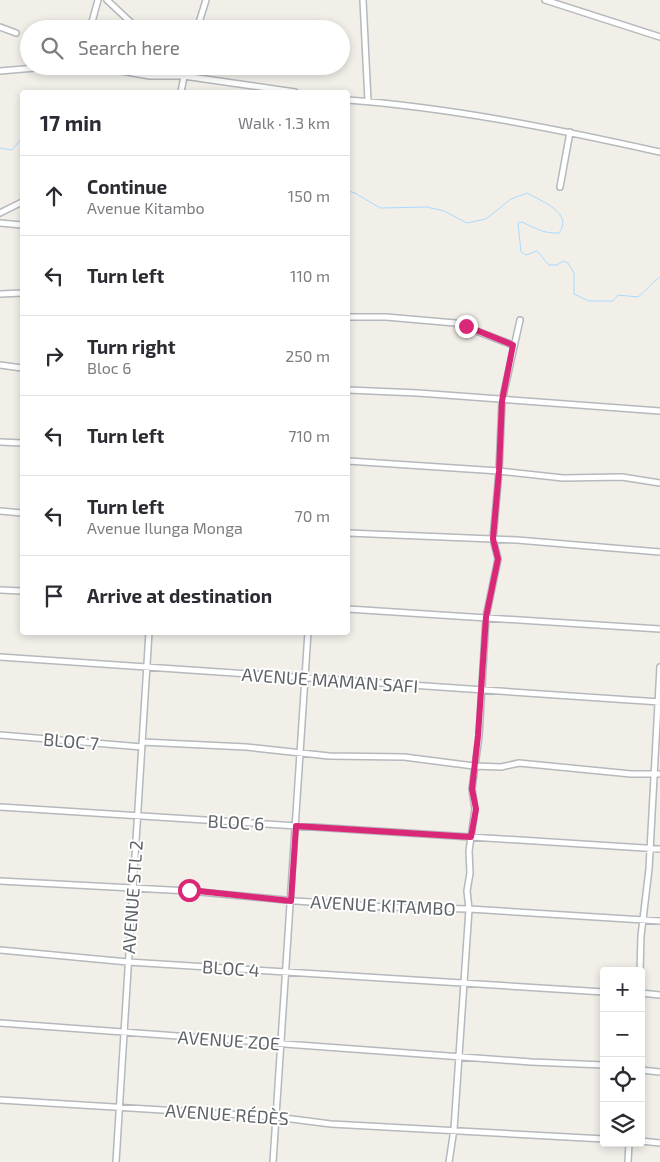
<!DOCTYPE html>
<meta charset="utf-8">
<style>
:root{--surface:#fff;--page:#f7f7f7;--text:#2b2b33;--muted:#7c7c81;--line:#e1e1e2}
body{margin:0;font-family:"Exo 2",sans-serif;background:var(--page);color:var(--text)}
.controls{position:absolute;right:15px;bottom:15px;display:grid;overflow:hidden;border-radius:5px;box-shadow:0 2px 8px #0003}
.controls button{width:45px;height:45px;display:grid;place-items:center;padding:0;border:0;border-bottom:1px solid var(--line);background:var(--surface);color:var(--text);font:25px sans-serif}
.stop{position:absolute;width:15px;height:15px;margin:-11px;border:4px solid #db2777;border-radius:50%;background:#fff}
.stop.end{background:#db2777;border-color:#fff;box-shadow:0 1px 5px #0008}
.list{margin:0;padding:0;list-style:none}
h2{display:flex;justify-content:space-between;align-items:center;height:65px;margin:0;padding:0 20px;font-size:21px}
h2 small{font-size:16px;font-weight:400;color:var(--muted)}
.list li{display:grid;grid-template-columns:32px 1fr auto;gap:15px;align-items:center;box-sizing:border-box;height:80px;padding:0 20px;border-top:1px solid var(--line)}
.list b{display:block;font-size:19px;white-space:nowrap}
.list p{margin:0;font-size:16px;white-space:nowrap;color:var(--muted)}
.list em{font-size:16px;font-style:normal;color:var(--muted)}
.icon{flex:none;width:28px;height:28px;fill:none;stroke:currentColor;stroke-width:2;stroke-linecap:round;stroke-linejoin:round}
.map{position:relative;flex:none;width:660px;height:1162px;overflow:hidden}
.search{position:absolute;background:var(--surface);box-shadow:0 2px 8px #0003;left:20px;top:20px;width:330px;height:55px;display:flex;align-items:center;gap:12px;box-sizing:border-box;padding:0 18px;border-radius:28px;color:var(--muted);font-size:19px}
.panel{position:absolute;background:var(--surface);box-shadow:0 2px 8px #0003;left:20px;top:90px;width:330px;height:545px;border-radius:5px}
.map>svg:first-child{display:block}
</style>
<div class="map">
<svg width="660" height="1162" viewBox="0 0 660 1162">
<rect width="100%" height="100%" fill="#f1efe8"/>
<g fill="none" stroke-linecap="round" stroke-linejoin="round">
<path stroke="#aadaff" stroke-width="1" d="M0 148 12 150 22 138
M348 191 355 193 380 208 427 207 444 211 467 223 486 219 511 199 527 193C541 201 574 213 559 233 544 234 535 228 522 222L518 223 521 252 526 255 537 251 549 265H557L563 261 568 263 574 273V294L589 301H613L618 295 638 297C646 291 651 283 660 277"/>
<g stroke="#b5b8bc" stroke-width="8">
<path id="minor" d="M107 0 138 29
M363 0 368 101
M545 0 660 37
M0 27 16 33
M90 29 98 0
M197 29 206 0
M92 66 150 76H184L295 92
M0 71 58 66
M181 92 186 66
M348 100C453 108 557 129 660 152
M560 187 570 132
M0 213 22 202
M0 223 22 225
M0 294 22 293
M348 317H386L455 323 513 345
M520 320 502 401 499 471 493 539 498 559 486 617 479 736 472 789 475 809 469 851 470 873 467 891 469 909 660 921
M0 365 22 368
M348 390 418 393 660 411
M0 442 22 443
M348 461 499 471 563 478 622 477 660 483
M0 511 22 513
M348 533 517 540 660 552
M0 590 22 591
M348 609 660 629
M0 657 660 702
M0 735 142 747
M142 742 246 747 329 756 404 757 474 766 501 767 519 763 631 774H660
M0 807 660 849
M0 881 189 891 296 901 386 907 469 909 454 1129 449 1162
M0 950 128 962 604 992
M640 971 641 936 649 869 660 667
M641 993 660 995
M0 1023 531 1062 604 1065
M641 1070 660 1072
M0 1100 276 1117 331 1124 604 1139
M641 1141 660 1143
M116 1162 149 632
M273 1162 308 632
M628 1162 629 1143"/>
</g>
<use href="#minor" stroke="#fff" stroke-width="5"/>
</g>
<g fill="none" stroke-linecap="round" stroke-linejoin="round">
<path stroke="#db2777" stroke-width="6" d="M189 890 291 901 296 826 471 837 476 809 472 789 478 736 486 617 498 559 493 539 499 471 502 401 513 345 466 326"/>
</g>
<g text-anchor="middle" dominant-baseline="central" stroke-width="4" stroke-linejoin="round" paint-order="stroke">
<g font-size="18" fill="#5f6368" stroke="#fff">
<text transform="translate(330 680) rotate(4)">AVENUE MAMAN SAFI</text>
<text transform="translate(71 741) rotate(5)">BLOC 7</text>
<text transform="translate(236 822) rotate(3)">BLOC 6</text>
<text transform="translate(132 897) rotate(-86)">AVENUE STL 2</text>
<text transform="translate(383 905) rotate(3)">AVENUE KITAMBO</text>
<text transform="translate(231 968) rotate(4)">BLOC 4</text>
<text transform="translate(229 1040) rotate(4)">AVENUE ZOE</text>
<text transform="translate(227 1114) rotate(4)">AVENUE RÉDÈS</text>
</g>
</g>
</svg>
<div class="controls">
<button>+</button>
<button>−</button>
<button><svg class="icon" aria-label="locate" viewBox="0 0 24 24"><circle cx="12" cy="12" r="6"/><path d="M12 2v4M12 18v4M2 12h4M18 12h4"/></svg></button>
<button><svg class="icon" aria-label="layers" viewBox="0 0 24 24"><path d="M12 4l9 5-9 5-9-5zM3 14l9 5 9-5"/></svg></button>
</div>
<div class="stop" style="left:189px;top:890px"></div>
<div class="stop end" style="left:466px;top:326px"></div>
<div class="search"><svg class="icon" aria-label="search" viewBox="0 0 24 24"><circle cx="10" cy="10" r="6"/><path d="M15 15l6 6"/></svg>Search here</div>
<section class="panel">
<h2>17 min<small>Walk · 1.3 km</small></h2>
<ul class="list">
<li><svg class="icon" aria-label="ahead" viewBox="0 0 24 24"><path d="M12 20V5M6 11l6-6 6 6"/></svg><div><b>Continue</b><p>Avenue Kitambo</p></div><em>150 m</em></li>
<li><svg class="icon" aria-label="left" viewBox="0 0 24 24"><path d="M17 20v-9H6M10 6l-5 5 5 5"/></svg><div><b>Turn left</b></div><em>110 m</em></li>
<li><svg class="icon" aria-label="right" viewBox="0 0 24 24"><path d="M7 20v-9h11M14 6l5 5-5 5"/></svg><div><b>Turn right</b><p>Bloc 6</p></div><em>250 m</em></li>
<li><svg class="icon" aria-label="left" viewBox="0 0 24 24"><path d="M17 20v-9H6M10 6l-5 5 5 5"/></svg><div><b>Turn left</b></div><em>710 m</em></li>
<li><svg class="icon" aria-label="left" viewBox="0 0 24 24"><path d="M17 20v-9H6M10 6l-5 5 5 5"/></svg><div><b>Turn left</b><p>Avenue Ilunga Monga</p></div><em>70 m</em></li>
<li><svg class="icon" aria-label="arrive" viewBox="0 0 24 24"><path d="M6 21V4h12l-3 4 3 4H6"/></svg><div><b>Arrive at destination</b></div></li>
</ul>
</section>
</div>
